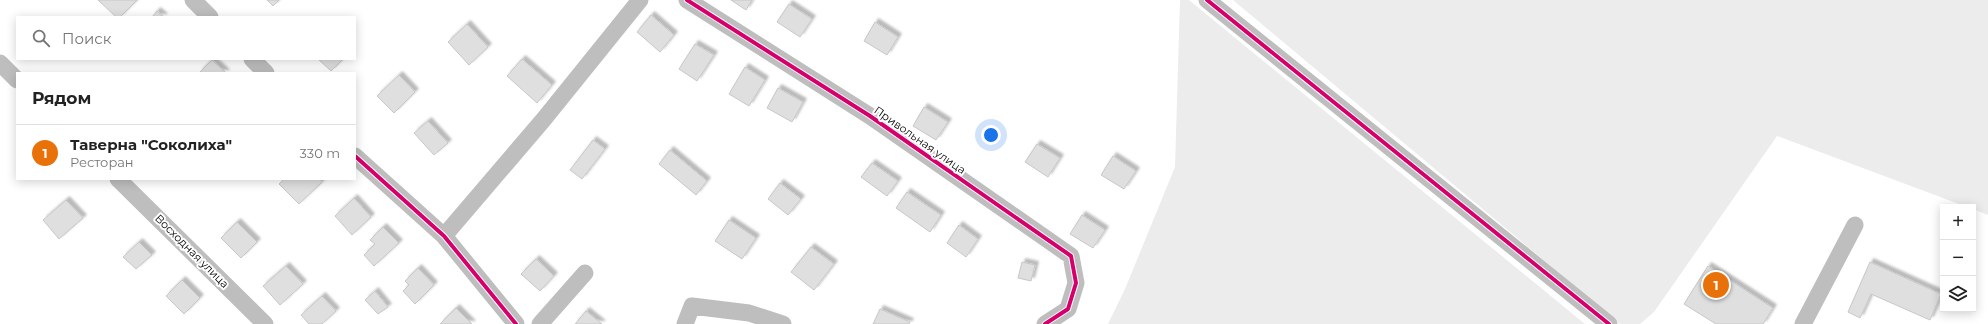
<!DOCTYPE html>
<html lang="ru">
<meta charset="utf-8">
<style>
:root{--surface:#fff;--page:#f6f6f6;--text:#222;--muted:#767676;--line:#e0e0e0;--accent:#595959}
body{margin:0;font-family:Montserrat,sans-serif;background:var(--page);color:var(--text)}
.controls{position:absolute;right:12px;bottom:12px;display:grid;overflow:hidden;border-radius:0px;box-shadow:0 2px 10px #0003}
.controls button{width:36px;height:36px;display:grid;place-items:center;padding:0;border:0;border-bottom:1px solid var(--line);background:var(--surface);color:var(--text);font:20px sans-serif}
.you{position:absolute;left:991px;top:135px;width:14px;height:14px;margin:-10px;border:3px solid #fff;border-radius:50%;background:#1a73e8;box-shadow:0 0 0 6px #1a73e833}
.badge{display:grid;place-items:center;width:26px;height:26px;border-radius:50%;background:var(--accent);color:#fff;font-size:13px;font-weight:700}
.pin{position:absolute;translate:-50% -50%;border:2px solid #fff;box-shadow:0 1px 4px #0006}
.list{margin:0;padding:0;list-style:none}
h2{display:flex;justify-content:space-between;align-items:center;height:52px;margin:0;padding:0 16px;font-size:17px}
h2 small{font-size:13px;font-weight:400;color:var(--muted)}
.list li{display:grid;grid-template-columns:26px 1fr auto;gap:12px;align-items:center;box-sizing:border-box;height:56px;padding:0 16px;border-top:1px solid var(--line)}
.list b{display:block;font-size:15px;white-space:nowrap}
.list p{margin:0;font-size:13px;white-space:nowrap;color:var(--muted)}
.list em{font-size:13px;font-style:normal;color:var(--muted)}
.icon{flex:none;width:22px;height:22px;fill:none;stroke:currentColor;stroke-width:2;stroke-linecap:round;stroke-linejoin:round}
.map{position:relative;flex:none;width:1988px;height:324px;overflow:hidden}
.search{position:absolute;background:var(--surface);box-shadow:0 2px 10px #0003;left:16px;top:16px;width:340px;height:44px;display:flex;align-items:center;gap:10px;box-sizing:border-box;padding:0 14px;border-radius:0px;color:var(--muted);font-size:15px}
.panel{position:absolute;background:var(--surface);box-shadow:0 2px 10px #0003;left:16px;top:72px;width:340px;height:108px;border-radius:0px}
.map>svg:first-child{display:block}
</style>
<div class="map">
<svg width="1988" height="324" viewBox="0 0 1988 324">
<defs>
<filter id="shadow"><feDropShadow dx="3.5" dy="-3.5" stdDeviation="1" flood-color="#0004"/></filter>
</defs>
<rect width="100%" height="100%" fill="#fff"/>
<path fill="#ececec" d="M1180 0H1189L1585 324H1108L1125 289 1175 167Z
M1233 0H1988V215L1973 209V207H1967L1777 136 1654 312 1640 324H1620Z"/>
<path fill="#dfdfdf" stroke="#c7c7c7" filter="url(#shadow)" d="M98 0H137L120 17H116Z
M267 0H279L273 6Z
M731 0H752L746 10Z
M789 4 812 19 800 37 777 22Z
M157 11 164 17H152Z
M651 15 674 35 660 52 637 32Z
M875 22 898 37 887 55 864 41Z
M467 24 488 47 469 65 448 42Z
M695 44 714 55 697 81 679 69Z
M318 59H343L331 71Z
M522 59 552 85 537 103 507 76Z
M212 60 226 73H199Z
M745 67 765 80 749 106 729 94Z
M399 75 415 92 394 113 377 96Z
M778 88 803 102 792 122 767 108Z
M924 107 948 122 936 140 913 126Z
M428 121 448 143 434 155 414 133Z
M593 140 605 149 582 179 570 170Z
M1037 144 1060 158 1048 177 1025 162Z
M670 150 707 181 696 195 659 164Z
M1113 156 1136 171 1124 189 1101 175Z
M872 163 898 181 887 196 861 177Z
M284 179H320L322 182 299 204 279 184Z
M780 183 801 199 788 215 768 199Z
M907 192 941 215 930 232 896 208Z
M354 198 371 217 352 235 335 216Z
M66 200 83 218 59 239 43 220Z
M1082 215 1105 230 1093 248 1070 234Z
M729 220 756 238 742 259 715 241Z
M237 222 257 242 241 258 221 238Z
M959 225 978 239 966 257 947 243Z
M383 227 399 243 374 266 364 255 375 244 370 240Z
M139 242 152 255 136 269 123 257Z
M811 247 834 264 814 290 791 272Z
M536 259 554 276 540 291 521 274Z
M1022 262 1035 265 1031 281 1018 278Z
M1870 262 1941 294 1930 320 1871 294 1860 318 1848 312Z
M286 266 303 284 280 305 263 286Z
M1708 266 1773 308 1763 324H1716L1684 304Z
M418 268 434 285 415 304 403 291 409 285 405 281Z
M182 280 200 298 184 314 166 296Z
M375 291 388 307 378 314 365 300Z
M322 296 336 311 322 324H309L301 315Z
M456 308 472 324H440Z
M880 309 910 322 909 324H873Z
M586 311 602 324H575Z"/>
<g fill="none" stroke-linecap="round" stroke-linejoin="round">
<path stroke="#bebebe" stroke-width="17" d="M193 0 210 17
M687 0 870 116 1071 256 1076 283 1068 309 1045 324
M1207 0 1609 324
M252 59 266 73
M0 63 17 80
M355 156 444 236 516 324
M118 179 265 324
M444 236 544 119 640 0
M540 324 585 273
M685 324 692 306 749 313 783 324
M1803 324 1855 225"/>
<g stroke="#fff" stroke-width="6">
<path id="cycleway" d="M687 0 870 116 1071 256 1076 283 1068 309 1045 324
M1207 0 1609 324
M355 156 444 236 516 324"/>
</g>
<use href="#cycleway" stroke="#d6006c" stroke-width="4"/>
</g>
<g text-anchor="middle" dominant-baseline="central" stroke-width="4" stroke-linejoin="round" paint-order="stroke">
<g font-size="11" fill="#000" stroke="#fff">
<text transform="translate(920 140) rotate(35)">Привольная улица</text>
<text transform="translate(192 251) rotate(45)">Восходная улица</text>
</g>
</g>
</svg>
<div class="controls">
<button>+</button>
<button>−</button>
<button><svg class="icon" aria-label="layers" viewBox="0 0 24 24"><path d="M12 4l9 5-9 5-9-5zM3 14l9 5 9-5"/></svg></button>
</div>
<div class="you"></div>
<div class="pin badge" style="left:1716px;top:285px;background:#e8710a">1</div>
<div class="search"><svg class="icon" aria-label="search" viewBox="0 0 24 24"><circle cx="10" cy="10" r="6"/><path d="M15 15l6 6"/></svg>Поиск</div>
<section class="panel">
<h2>Рядом<small></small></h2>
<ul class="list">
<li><span class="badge" style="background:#e8710a">1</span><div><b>Таверна &quot;Соколиха&quot;</b><p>Ресторан</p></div><em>330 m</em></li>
</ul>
</section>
</div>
